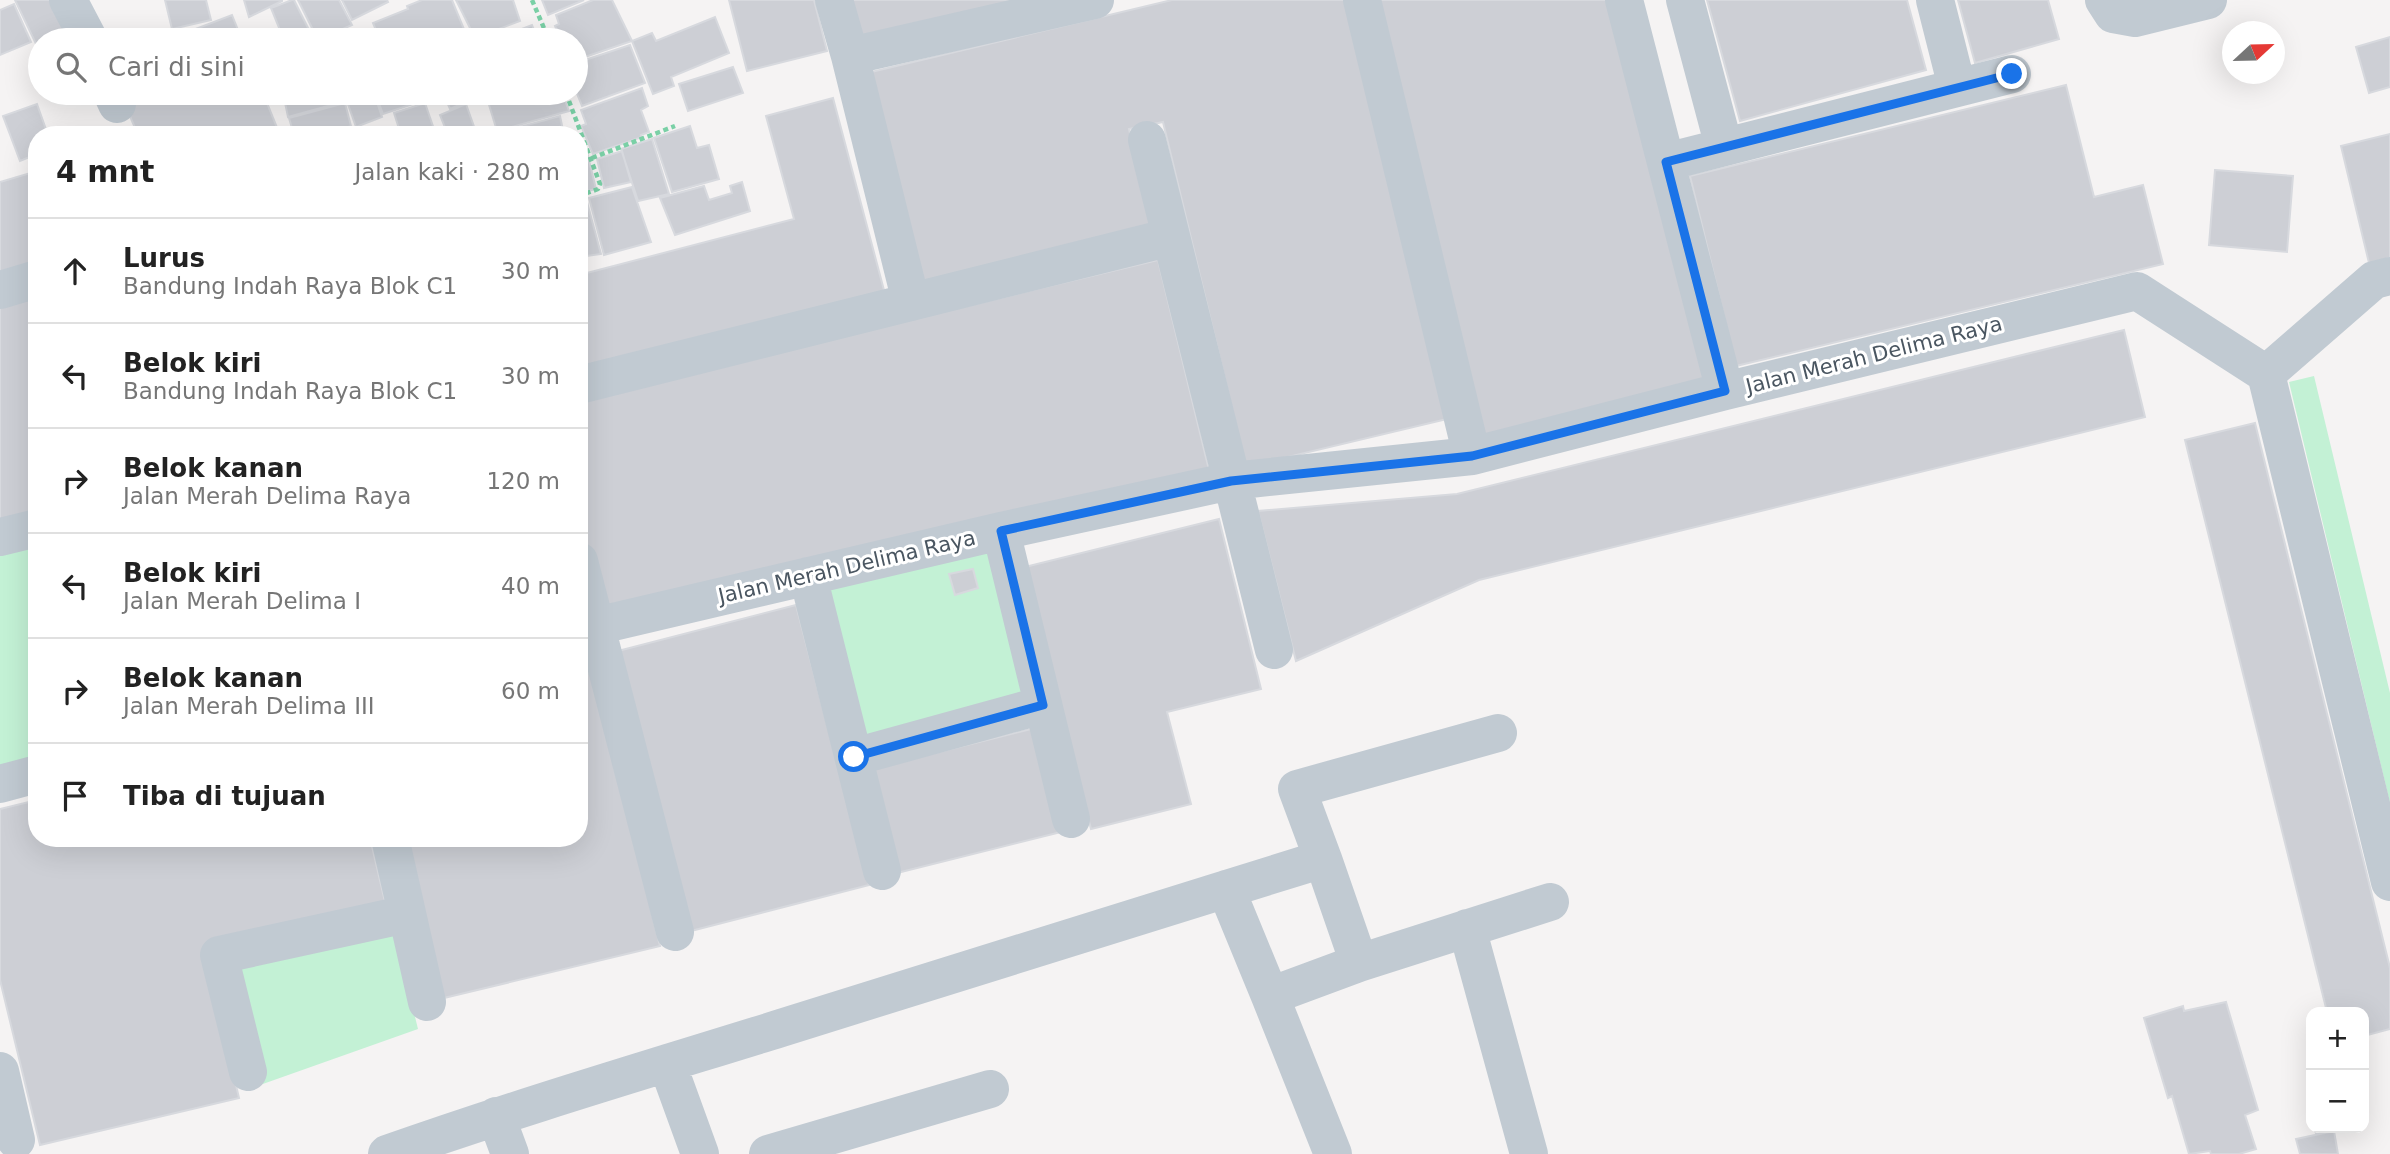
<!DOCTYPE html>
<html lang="id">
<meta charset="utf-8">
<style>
:root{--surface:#fff;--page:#f2f2f2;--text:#222;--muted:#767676;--line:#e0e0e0}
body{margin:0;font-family:"DejaVu Sans",sans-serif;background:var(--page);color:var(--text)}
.controls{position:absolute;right:21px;bottom:21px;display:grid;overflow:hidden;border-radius:14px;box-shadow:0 7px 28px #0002}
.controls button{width:63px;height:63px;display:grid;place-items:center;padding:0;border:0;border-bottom:2px solid var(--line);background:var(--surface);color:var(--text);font:35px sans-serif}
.compass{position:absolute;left:2222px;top:21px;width:63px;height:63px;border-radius:50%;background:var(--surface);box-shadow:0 7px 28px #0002;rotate:68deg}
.stop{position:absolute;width:21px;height:21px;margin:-16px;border:5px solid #1a73e8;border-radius:50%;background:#fff}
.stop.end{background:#1a73e8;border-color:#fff;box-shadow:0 2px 7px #0008}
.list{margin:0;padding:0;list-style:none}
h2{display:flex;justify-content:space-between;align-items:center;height:91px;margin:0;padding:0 28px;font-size:30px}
h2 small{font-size:23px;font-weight:400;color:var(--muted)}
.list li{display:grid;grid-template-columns:46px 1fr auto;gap:21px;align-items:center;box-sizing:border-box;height:105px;padding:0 28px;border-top:2px solid var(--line)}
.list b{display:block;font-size:26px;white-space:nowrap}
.list p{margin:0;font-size:23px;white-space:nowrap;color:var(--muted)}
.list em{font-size:23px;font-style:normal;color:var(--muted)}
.icon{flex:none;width:38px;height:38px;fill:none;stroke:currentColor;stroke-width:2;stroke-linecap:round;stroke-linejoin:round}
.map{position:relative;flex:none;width:2390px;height:1154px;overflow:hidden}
.search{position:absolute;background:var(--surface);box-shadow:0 7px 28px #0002;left:28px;top:28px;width:560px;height:77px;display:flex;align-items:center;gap:18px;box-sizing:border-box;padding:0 24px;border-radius:38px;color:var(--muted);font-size:26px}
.panel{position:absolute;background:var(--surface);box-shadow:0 7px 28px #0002;left:28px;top:126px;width:560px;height:721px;border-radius:28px}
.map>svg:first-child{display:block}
</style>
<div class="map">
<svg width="2390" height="1154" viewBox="0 0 2390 1154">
<rect width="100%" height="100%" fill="#f5f3f3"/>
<path fill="#c3f1d5" d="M2314 376 2390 693V803L2289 382Z
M37 536V761L0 770V545Z
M992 546 1029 696 866 735 829 585Z
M394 931 418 1029 260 1085 233 969Z"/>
<path fill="#cdcfd5" stroke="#d7d9de" stroke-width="2" d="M15 0H63L77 24 36 44Z
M165 0H206L211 20 172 29Z
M244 0H282V1L249 17Z
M292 0H294L314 40H284L271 8Z
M298 0H339L352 25 318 40Z
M342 0H387L388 2 352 20Z
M422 0H452L468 39 380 40 373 23 408 9 407 6Z
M456 0H513L520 21 475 38Z
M542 0H584L548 15Z
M593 0H612L632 41 576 60V40H561L555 26 559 24 556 15Z
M729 0H814L827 51 747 71Z
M846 0H1028L857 44Z
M1172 0H1346L1447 419 1246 467 1163 122 1129 129 1153 228 918 284 867 73Z
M1371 0H1611L1709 380 1485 438Z
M1707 0H1907L1926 70 1740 121Z
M1958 0H2048L2059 39 1975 63Z
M14 4 31 42 0 55V10Z
M232 15 242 40H167Z
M715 17 729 53 671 77 674 86 653 94 632 41 652 33 656 41Z
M532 25 538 40H506L512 37 511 33Z
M2390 37V87L2369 93 2356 47Z
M630 45 645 83 582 106 576 91V63Z
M733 67 743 93 688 111 679 84Z
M2066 85 2094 197 2143 185 2163 264 1736 366 1690 176Z
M642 88 648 106 641 110 649 132 641 135 642 137 593 154 581 126 586 124 581 110Z
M120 93H263L280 135H138Z
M283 93H343L346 101 288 117Z
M344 93H374L382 117 356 127Z
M375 93H426L417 96 419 102 383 114Z
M443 93H481L482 95 450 109Z
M492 93H562L569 111 497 131 486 95Z
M833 98 885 294 579 374V275L794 219 766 116Z
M345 103 351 126 324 135H294L289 118Z
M425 103 436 135H401L394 113Z
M37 104 48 135H37V154L20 161 3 116Z
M466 104 477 135H448L440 115Z
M560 116 564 135 494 134Z
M690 126 697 148 709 145 719 179 672 192 654 138Z
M2390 134V258L2369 263 2341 146Z
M652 139 669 194 638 201 621 149Z
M622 151 631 182 604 188 597 159Z
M587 152 596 189 579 193V154Z
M2215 170 2293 176 2287 252 2209 245Z
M37 171V265L0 276V182Z
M742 182 750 211 675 235 660 198 704 186 709 200 732 193 730 186Z
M632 187 651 242 604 255 589 198Z
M587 202 601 254 579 257V205Z
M1158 260 1209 470 604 615 579 514V399Z
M29 296 37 327V516L0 526V304Z
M2124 330 2145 417 1479 580 1296 661 1258 511 1457 494Z
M2255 423 2390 968V1029L2364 1036V1012H2327L2185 440Z
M1219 519 1261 689 1167 712 1191 804 1091 829 1025 567Z
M973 569 978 588 955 595 949 574Z
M796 605 869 885 691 931 618 651Z
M587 648 660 946 444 998 406 838H579V650Z
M1035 728 1061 832 897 873 871 769Z
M37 800V838H370L386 906 204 948 239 1098 40 1145 0 980V809Z
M2226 1002 2258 1110 2245 1115 2256 1149 2239 1154H2211L2210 1151 2189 1154 2172 1096 2168 1098 2144 1018 2183 1006 2184 1011Z
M2315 1128H2333L2334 1131 2316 1134Z
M2334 1131 2338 1154H2300L2296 1139Z"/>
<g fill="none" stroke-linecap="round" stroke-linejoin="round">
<path stroke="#7ad0a6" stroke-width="4.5" stroke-dasharray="5 3.5" stroke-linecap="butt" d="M532 0 549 40
M566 93 600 184 598 189 579 196
M592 158 675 126"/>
<path stroke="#c1cad2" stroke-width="38" d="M68 0 89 40
M834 0 850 56 911 302
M1362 0 1472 456
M1624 0 1725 391
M1685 0 1724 147
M1935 0 1957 87
M2104 0 2113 14 2135 18 2208 0
M850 56 1095 0
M112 93 117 104
M1147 140 1274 650
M1666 162 2012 74
M0 290 37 279
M2266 374 2374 280 2390 276
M579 385 1171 237
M1001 531 1071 819
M0 537 37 528
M579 561 675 932
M808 576 882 871
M579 630 1001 531 1231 481 1472 456 1725 391 2137 291 2266 374 2390 882
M854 757 1043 705
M0 784 37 774
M390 838 427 1002
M1323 859 1297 789 1498 733
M1467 928 1529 1154
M1359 963 1550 902
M1270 996 1333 1154
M667 1063 700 1154
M0 1071 16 1140
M248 1072 219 955 407 914
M496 1116 510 1154
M387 1154C517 1108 649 1069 781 1028 961 972 1142 915 1323 859L1359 963 1270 996 1226 889
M768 1154 990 1089"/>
</g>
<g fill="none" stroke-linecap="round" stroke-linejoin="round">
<path stroke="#1a73e8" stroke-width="9" d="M854 757 1043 705 1001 531 1231 481 1472 456 1725 391 1666 162 2012 74"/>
</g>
<g text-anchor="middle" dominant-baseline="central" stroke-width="6" stroke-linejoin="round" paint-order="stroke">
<g font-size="21" fill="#4a5661" stroke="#fff">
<text transform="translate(1874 355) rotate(-14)">Jalan Merah Delima Raya</text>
<text transform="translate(847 567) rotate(-13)">Jalan Merah Delima Raya</text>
</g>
</g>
</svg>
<div class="controls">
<button>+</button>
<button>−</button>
</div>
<svg class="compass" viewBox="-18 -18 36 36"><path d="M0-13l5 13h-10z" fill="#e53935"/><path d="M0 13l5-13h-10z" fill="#767676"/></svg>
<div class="stop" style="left:854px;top:757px"></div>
<div class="stop end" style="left:2012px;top:74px"></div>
<div class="search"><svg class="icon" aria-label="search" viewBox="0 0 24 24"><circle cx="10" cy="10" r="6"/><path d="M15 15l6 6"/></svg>Cari di sini</div>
<section class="panel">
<h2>4 mnt<small>Jalan kaki · 280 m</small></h2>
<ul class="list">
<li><svg class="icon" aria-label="ahead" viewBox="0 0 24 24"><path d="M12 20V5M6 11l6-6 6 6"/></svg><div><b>Lurus</b><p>Bandung Indah Raya Blok C1</p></div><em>30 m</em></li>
<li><svg class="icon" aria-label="left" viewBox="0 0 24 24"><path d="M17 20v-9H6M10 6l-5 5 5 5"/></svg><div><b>Belok kiri</b><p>Bandung Indah Raya Blok C1</p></div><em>30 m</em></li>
<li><svg class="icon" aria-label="right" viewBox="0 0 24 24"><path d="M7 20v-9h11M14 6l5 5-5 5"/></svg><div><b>Belok kanan</b><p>Jalan Merah Delima Raya</p></div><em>120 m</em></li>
<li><svg class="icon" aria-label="left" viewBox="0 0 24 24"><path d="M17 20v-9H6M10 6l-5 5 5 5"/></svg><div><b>Belok kiri</b><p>Jalan Merah Delima I</p></div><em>40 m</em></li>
<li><svg class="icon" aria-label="right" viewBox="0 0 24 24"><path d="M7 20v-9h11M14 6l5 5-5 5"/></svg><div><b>Belok kanan</b><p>Jalan Merah Delima III</p></div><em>60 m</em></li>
<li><svg class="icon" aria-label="arrive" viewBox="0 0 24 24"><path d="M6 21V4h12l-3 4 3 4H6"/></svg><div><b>Tiba di tujuan</b></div></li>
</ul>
</section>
</div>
